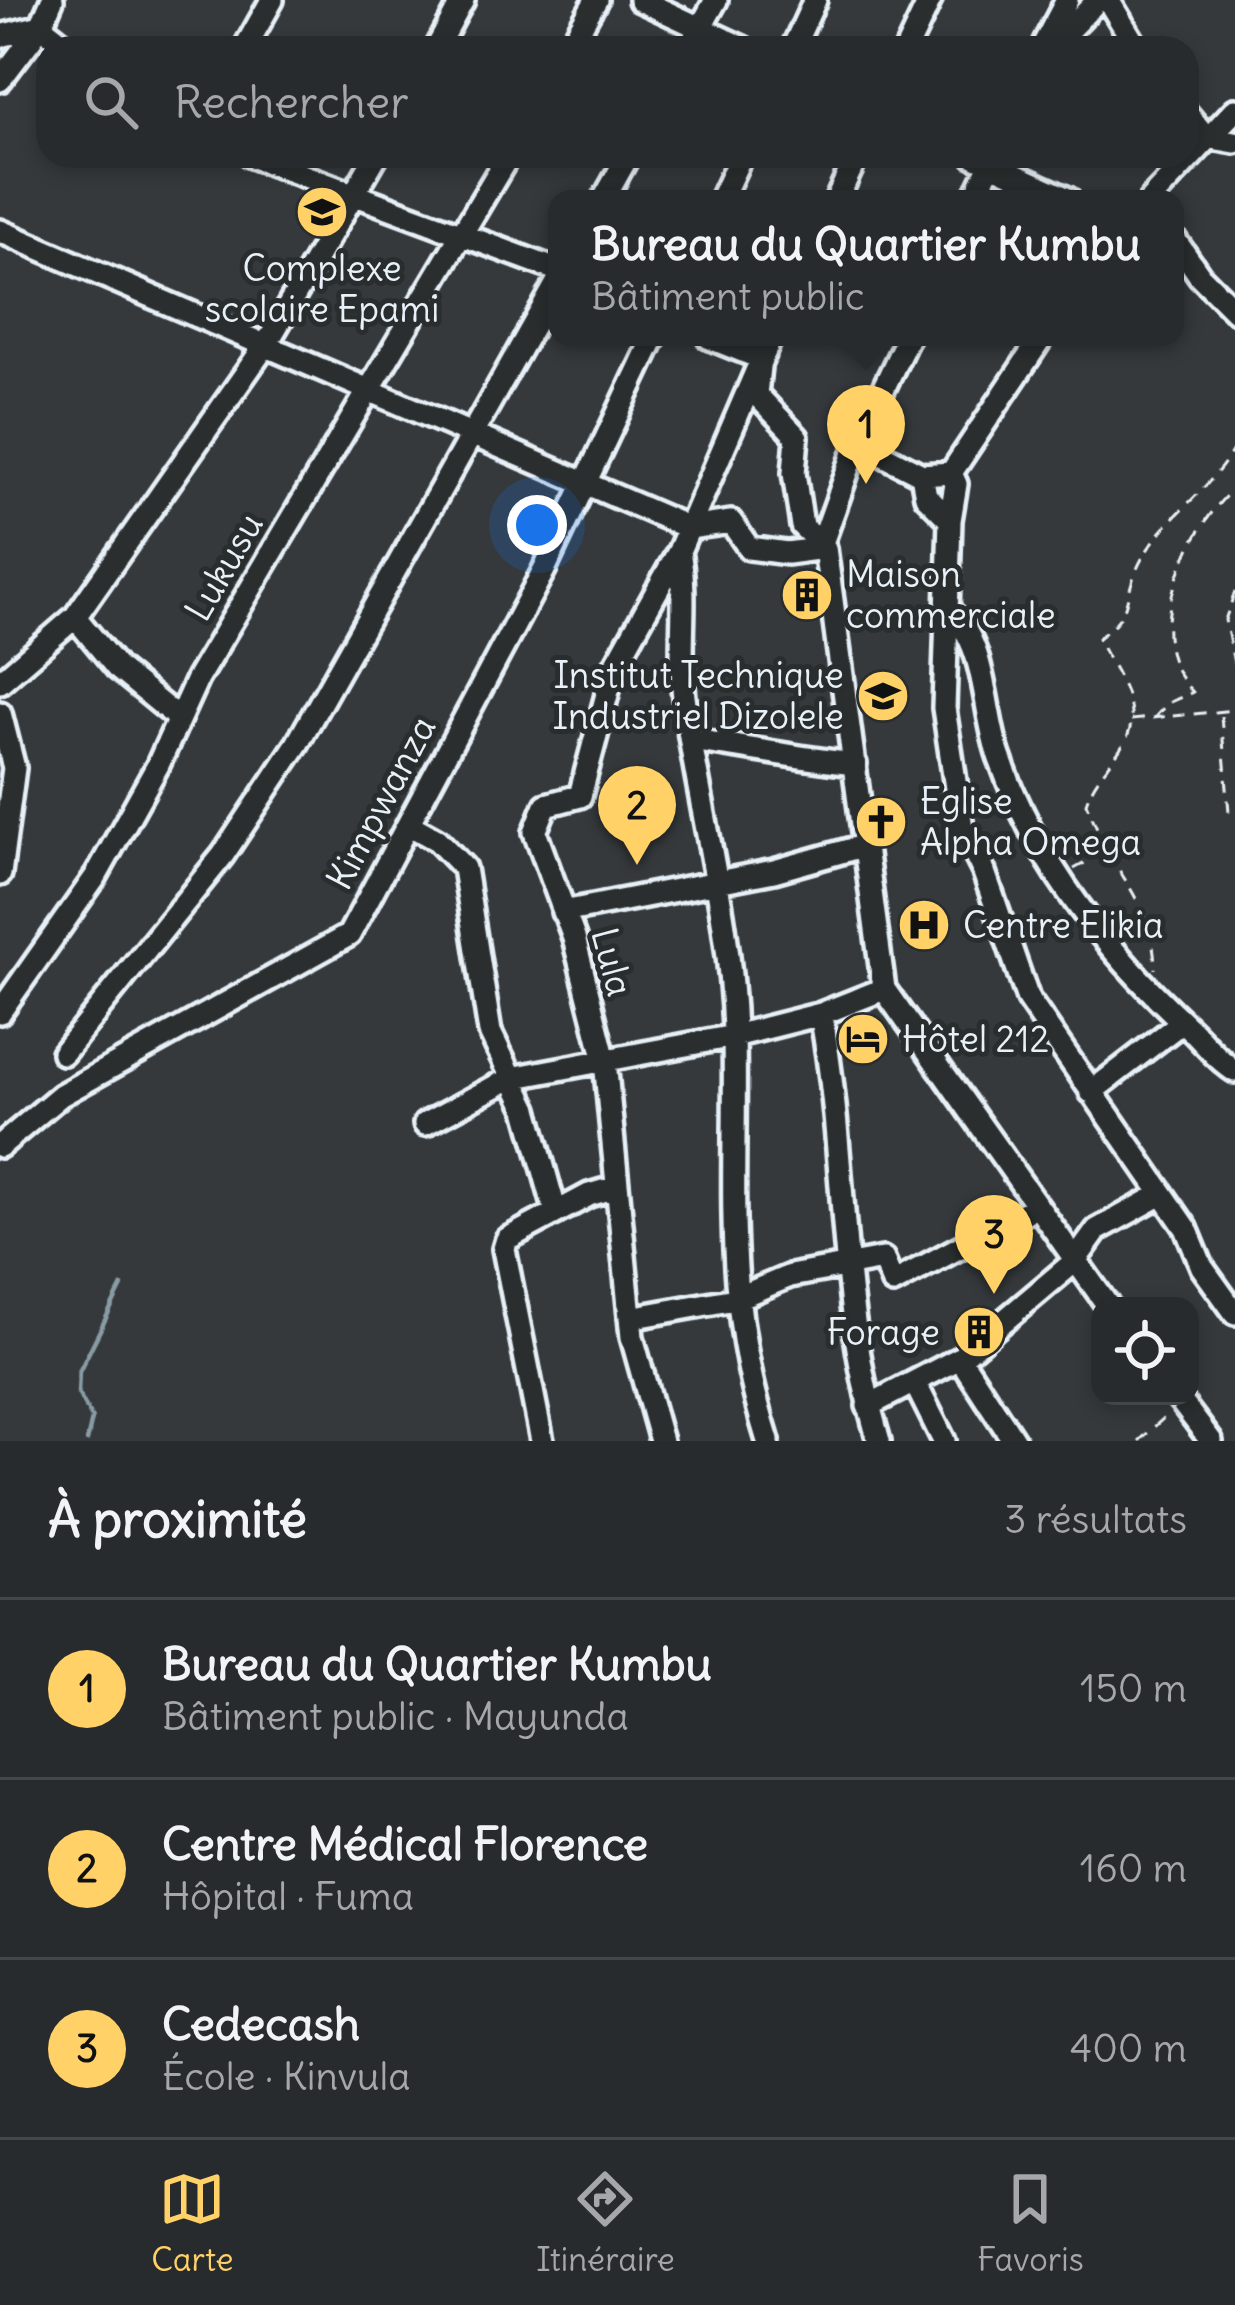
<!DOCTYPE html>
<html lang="fr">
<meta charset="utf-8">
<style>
:root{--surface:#282b2d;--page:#303335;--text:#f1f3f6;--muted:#a5a7aa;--line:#444749;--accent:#ffd166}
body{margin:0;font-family:Delius,sans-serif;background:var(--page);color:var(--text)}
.controls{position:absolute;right:36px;bottom:36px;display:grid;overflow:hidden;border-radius:24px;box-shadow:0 6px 18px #0003}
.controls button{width:108px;height:108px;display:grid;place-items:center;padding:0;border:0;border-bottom:3px solid var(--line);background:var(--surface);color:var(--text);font:60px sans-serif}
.you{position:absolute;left:537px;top:525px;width:42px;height:42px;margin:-30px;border:9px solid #fff;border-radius:50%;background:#1a73e8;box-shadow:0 0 0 18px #1a73e833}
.badge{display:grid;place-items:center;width:78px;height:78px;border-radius:50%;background:var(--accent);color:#111;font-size:39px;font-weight:700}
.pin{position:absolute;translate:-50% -99px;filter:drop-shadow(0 3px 6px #0008)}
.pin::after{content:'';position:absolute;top:63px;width:42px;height:36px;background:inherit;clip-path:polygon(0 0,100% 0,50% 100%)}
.popup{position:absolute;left:548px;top:190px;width:636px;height:156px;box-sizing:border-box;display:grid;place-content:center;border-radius:24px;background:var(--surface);filter:drop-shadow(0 3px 9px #0005);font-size:39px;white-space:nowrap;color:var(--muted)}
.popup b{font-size:45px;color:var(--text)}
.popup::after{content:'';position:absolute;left:50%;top:100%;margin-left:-24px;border:24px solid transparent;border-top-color:var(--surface)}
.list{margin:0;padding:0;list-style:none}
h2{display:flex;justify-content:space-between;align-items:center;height:156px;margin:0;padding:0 48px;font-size:51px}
h2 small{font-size:39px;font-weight:400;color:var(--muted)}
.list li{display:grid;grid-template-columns:78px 1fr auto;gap:36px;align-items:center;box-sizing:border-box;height:180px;padding:0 48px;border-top:3px solid var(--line)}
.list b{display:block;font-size:45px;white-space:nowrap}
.list p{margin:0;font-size:39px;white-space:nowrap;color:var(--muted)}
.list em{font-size:39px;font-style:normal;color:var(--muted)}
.icon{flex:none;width:66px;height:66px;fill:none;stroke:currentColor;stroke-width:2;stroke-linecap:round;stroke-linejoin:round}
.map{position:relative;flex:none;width:1235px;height:1441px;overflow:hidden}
.search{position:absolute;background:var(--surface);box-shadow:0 6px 18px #0003;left:36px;right:36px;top:36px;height:132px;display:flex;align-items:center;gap:30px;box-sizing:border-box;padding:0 42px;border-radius:36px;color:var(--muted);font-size:45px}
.sheet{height:696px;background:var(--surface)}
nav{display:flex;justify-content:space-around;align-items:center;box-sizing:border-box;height:168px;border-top:3px solid var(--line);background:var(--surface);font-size:33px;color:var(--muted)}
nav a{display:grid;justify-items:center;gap:6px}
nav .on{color:var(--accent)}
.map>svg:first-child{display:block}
</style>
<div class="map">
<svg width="1235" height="1441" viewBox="0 0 1235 1441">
<rect width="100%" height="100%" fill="#35393c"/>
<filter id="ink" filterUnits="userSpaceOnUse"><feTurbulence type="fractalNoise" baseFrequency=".00833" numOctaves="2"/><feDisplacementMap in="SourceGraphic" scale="24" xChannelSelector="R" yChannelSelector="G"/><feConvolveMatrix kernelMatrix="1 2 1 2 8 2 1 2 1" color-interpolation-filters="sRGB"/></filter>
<g filter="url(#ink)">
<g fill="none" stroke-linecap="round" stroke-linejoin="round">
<path stroke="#889ca4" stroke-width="4.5" d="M87 1441 92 1419 78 1393 79 1372 122 1286"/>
<g stroke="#e8f1f8" stroke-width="30">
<path id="minor" d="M640 0 743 48
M1108 0 1137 48
M0 36 41 26 69 48
M1045 42 1067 0
M245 48 272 0
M437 48 463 0
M569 48 596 0
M689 48 716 0
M793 48 815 0
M907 48 930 0
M1051 48 1098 0
M0 80 41 26 52 0
M1187 114 1206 137 1235 142
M251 156 557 270
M974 156 1068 199
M604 199 628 156
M721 199 741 156
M837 199 857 156
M974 199 994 156
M1151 199 1235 110
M0 231 689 528 731 522 749 548 787 553 825 548
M1175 240 1200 276 1235 311
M708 337 760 358 756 394 797 437 794 473 802 526 825 548 884 989 1108 1306
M1042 337 951 473 956 484 950 520 944 708 962 828 984 872 1028 999 1186 1228 1202 1267 1235 1313
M858 442 922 475 951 473
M922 475 926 496 950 520
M822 543 858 442 908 337
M679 551C688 599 678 648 684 697 699 809 731 919 734 1033 737 1184 721 1292 768 1441
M949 611C987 642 983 711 999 756 1036 863 1106 951 1188 1027 1203 1041 1217 1060 1235 1071
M75 617 117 668 178 718
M0 682 75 617 267 343 376 156
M0 713 14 768 0 874
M691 740C747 747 799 759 855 764
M410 825 437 840 464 868 490 1032 527 1109 556 1213
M563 912 774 871 866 845
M0 1012 96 876 158 765 197 679 508 156
M821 1014C848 1156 837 1303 879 1441
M63 1053 223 855 297 744 557 283
M1091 1092 1182 1022
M425 1124 511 1078 734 1036 821 1014 884 989
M0 1146 61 1095 349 935 544 570 654 337
M630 1318 735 1299 790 1276 883 1259 893 1283 1037 1206
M960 1358 1014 1441
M916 1385 944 1441
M1177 1396 1211 1441
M868 1406 960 1358 1074 1262 1097 1230 1162 1194
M542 1441 504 1249 507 1239 589 1195 616 1187
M661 1441 632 1337 605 1061 574 938 535 832 546 805 580 796 614 668 679 551 771 337"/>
</g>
<path stroke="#e8f1f8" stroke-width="3" stroke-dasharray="12 9" stroke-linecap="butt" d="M1235 592 1225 620 1235 668
M1221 716 1229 812 1235 817
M1155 717 1168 703 1193 692C1136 639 1187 530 1235 487
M1131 720 1235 710
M1108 853C1132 890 1155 923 1155 969
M1074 869 1107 851 1086 803C1094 779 1110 766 1123 745 1147 708 1112 670 1098 638 1134 611 1121 606 1137 569 1157 522 1210 493 1235 446
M1139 1441 1167 1415"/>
<use href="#minor" stroke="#2a2d2e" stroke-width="21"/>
</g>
</g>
<defs>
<g id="school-disc" transform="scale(2.7)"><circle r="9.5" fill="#ffd166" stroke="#2a2d2e"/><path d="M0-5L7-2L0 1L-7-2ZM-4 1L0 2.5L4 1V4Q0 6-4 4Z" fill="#111"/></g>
<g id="building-disc" transform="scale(2.7)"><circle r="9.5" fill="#ffd166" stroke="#2a2d2e"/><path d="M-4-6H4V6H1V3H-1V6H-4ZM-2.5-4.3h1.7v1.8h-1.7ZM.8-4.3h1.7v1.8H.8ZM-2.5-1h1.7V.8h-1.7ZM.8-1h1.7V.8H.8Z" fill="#111"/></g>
<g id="church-disc" transform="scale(2.7)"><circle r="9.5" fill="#ffd166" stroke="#2a2d2e"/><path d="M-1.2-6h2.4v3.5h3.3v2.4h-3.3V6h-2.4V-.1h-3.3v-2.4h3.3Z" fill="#111"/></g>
<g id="hospital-disc" transform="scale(2.7)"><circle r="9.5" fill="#ffd166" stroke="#2a2d2e"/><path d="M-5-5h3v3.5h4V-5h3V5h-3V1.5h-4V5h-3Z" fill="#111"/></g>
<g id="hotel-disc" transform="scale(2.7)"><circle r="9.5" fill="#ffd166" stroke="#2a2d2e"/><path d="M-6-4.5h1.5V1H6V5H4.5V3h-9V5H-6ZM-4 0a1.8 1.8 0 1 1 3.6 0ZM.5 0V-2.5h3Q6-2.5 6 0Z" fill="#111"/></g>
</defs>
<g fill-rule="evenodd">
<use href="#school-disc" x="322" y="212"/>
<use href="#building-disc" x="807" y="595"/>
<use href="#school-disc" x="883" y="696"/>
<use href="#church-disc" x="881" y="822"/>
<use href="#hospital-disc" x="924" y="925"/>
<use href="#hotel-disc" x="863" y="1039"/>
<use href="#building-disc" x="979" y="1332"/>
</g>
<g text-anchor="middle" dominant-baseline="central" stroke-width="10" stroke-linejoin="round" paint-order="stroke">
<g font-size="36" fill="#e8f1f8" stroke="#2a2d2e" text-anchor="start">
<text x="322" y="268" text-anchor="middle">Complexe<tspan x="322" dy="41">scolaire Epami</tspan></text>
<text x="846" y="574">Maison<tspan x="846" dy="41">commerciale</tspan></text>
<text x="844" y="675" text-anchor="end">Institut Technique<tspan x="844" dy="41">Industriel Dizolele</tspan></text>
<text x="920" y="801">Eglise<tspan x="920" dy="41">Alpha Omega</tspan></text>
<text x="963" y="925">Centre Elikia</text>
<text x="902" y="1039">Hôtel 212</text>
<text x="940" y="1332" text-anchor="end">Forage</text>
</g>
<g font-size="36" fill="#e8f1f8" stroke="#2a2d2e">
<text transform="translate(224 567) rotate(-60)">Lukusu</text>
<text transform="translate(381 803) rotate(-62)">Kimpwanza</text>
<text transform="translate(612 962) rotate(75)">Lula</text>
</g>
</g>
</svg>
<div class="controls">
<button><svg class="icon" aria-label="locate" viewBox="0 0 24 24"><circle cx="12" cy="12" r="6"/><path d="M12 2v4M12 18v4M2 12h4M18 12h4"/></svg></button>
</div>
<div class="you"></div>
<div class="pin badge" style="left:866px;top:484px">1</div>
<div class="popup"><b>Bureau du Quartier Kumbu</b>Bâtiment public</div>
<div class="pin badge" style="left:637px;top:865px">2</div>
<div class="pin badge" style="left:994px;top:1294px">3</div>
<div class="search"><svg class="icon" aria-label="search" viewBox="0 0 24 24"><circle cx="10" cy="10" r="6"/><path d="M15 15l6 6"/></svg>Rechercher</div>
</div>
<section class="sheet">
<h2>À proximité<small>3 résultats</small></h2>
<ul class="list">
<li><span class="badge">1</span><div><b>Bureau du Quartier Kumbu</b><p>Bâtiment public · Mayunda</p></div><em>150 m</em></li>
<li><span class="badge">2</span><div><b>Centre Médical Florence</b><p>Hôpital · Fuma</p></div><em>160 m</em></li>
<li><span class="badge">3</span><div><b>Cedecash</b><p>École · Kinvula</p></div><em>400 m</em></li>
</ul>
</section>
<nav>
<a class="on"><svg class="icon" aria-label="map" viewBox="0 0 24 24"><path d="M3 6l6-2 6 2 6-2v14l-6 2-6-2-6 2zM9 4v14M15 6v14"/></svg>Carte</a>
<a><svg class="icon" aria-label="directions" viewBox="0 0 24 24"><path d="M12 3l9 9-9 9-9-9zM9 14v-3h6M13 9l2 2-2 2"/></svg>Itinéraire</a>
<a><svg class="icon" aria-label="saved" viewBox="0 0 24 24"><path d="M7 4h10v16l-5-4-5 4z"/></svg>Favoris</a>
</nav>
